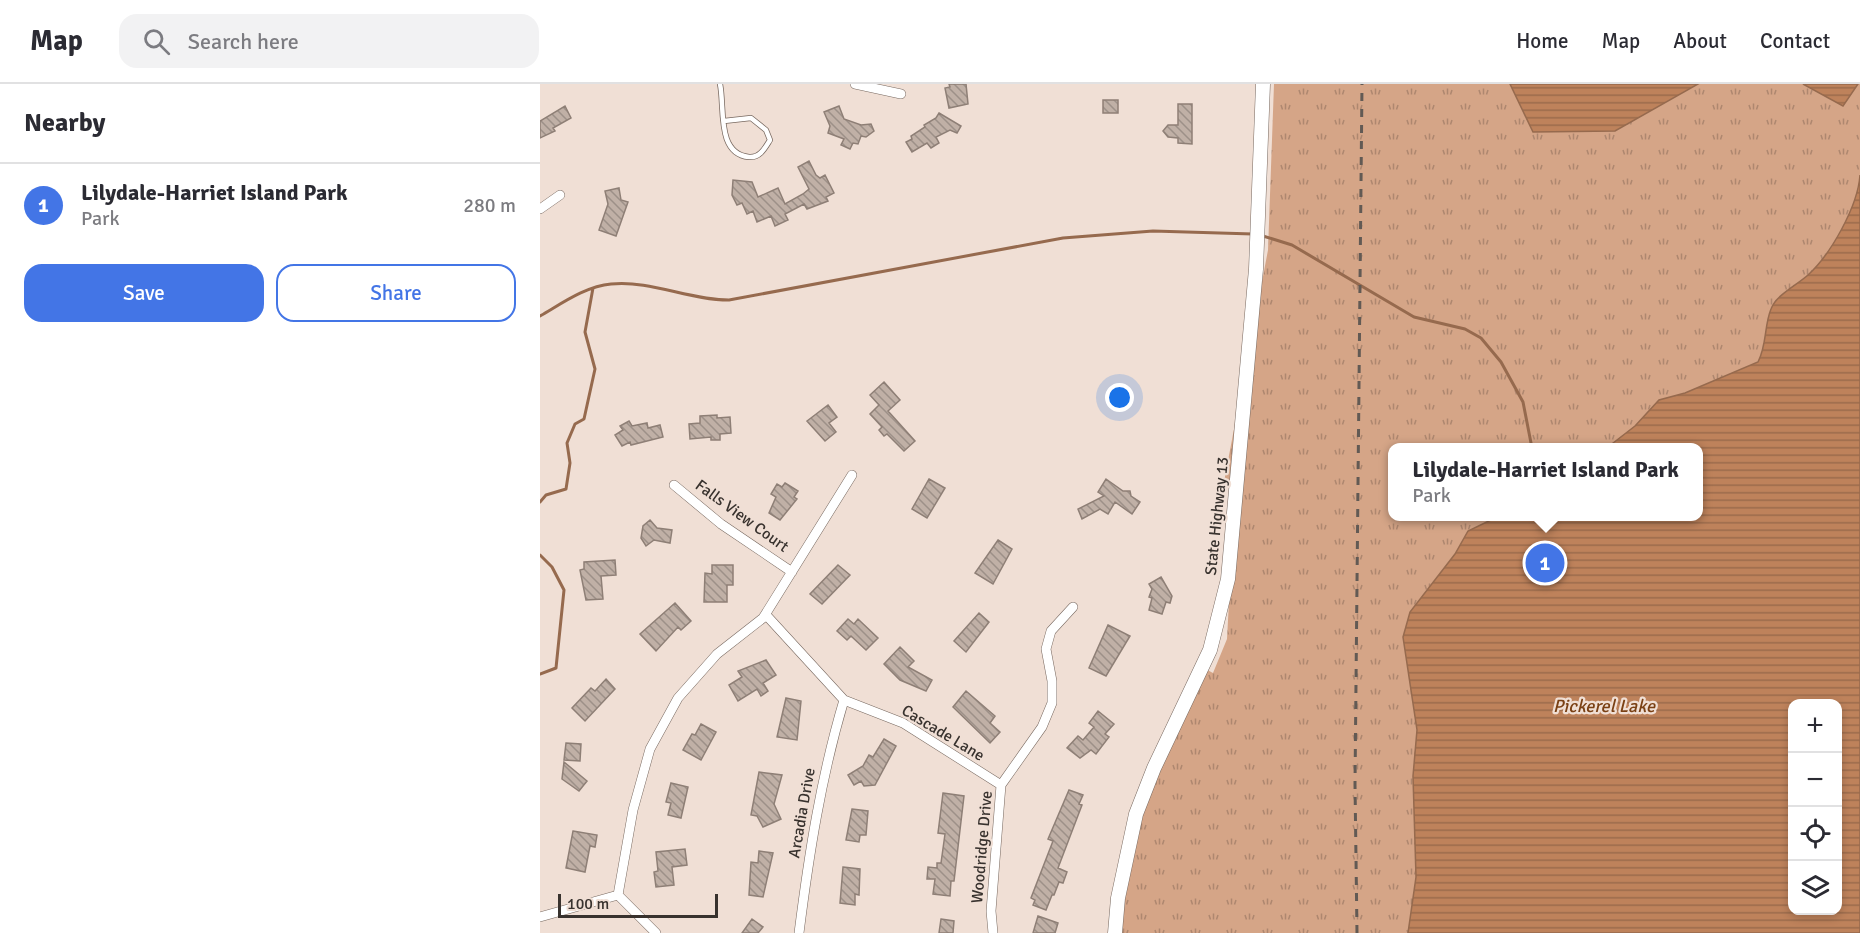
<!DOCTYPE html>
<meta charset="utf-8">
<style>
:root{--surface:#fff;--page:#f2f2f3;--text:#2b2b33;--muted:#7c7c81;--line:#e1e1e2;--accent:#4375e6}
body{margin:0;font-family:Signika,sans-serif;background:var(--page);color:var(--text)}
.controls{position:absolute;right:18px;bottom:18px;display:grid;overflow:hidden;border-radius:12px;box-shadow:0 3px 9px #0003}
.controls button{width:54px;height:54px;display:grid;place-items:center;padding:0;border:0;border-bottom:2px solid var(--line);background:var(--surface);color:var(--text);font:30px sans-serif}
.scale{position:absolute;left:18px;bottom:15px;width:160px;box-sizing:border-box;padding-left:6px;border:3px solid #38322e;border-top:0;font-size:16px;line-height:21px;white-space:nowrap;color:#38322e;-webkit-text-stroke:4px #f0dfd5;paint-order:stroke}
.you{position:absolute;left:580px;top:314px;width:21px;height:21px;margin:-15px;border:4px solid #fff;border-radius:50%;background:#1a73e8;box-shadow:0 0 0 9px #1a73e833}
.badge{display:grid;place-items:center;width:39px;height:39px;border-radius:50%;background:var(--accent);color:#fff;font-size:20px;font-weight:700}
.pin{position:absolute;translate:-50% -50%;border:3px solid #fff;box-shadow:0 2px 6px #0006}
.popup{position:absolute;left:848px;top:359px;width:315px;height:78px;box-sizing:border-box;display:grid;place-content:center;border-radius:12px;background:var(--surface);filter:drop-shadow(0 2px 4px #0005);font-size:20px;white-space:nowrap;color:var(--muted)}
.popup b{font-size:22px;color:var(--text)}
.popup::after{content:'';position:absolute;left:50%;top:100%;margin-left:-12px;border:12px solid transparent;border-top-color:var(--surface)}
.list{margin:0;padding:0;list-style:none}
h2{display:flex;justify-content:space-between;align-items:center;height:78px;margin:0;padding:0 24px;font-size:26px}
h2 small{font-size:20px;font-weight:400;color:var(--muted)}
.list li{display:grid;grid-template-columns:39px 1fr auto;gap:18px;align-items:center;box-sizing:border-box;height:84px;padding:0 24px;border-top:2px solid var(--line)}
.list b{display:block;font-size:22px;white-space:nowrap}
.list p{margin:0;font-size:20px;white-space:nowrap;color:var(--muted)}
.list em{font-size:20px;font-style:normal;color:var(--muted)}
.actions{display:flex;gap:12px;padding:18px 24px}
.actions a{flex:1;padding:14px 0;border:2px solid var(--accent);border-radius:18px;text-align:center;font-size:21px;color:var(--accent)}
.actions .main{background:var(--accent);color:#fff}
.icon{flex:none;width:33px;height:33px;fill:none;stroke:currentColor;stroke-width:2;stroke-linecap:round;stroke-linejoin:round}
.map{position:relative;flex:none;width:1320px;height:849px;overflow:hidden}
header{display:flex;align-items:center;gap:36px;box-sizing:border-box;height:84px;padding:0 30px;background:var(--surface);border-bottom:2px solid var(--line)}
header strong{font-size:28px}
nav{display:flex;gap:33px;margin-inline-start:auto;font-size:21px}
.search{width:420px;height:54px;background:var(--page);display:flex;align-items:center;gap:15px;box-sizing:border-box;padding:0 21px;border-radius:18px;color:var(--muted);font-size:22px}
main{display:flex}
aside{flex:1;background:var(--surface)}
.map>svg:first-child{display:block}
</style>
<header>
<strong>Map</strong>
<div class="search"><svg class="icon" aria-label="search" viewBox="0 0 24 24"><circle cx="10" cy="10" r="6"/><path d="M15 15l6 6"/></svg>Search here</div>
<nav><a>Home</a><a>Map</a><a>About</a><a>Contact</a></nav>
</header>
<main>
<aside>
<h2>Nearby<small></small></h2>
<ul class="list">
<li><span class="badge">1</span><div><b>Lilydale-Harriet Island Park</b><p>Park</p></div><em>280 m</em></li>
</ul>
<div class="actions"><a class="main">Save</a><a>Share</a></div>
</aside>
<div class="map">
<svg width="1320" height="849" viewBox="0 0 1320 849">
<defs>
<pattern id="park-tufts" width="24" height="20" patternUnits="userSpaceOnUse" patternTransform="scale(1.5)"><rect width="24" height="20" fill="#d5a587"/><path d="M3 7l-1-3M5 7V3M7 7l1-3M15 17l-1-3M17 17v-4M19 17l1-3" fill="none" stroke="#ae876f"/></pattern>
<pattern id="water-rules" width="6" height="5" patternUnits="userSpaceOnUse" patternTransform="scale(1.5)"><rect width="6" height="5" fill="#be825b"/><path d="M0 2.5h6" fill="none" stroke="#9b6b4c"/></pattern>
<pattern id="building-back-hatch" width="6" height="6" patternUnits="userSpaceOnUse" patternTransform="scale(1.5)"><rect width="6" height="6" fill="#c0b0a6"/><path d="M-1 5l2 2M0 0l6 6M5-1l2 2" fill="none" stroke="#9d9088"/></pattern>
</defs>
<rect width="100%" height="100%" fill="#f0dfd5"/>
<path fill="url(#park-tufts)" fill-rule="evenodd" d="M734 0H1320V849H579L580 802 610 691 658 581 673 589 687 555 695 404 683 403 728 166ZM852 364H1158V432H852ZM1252 620H1298V826H1252Z"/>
<path fill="url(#water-rules)" stroke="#966a4e" stroke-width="1.5" fill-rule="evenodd" d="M970 0H1158L1075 47 993 48Z
M1263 0H1318L1303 22Z
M1320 91V849H868L876 793 873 692 877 646 863 553 870 528 915 470 928 447 957 433 1158 432V364L1068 363 1095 342 1119 316 1145 309 1218 278C1227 261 1224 242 1231 225 1236 211 1257 201 1268 191 1291 170 1318 122 1320 91ZM1252 620H1298V826H1252Z"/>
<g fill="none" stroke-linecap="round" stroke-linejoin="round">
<path stroke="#966a4e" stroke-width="3" d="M723 152 752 161 874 233 925 245 941 254 961 278 983 318 992 364
M0 232C21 220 46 202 71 200 111 196 149 216 189 216L523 154 613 147 713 150
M0 418 6 411 26 405 30 379 27 359 35 340 44 335 55 285 45 248 53 204
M0 471 12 483 24 506 16 584 0 590"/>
</g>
<path fill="url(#building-back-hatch)" stroke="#8e7f76" stroke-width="1.5" d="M409 0H426L428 20 409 24 405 4 410 3Z
M563 16H578V29H563Z
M638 20H652V60L638 59V54L628 53 623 47 628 41H638Z
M25 22 31 34 13 44 15 47 0 54V37Z
M299 22 304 35 321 41 331 40 334 47 326 53 321 52 318 60 313 59 310 65 301 61 304 55 288 49 290 42 284 28Z
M399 29 421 42 417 49 410 46 396 53 399 59 391 64 387 59 372 68 366 58 372 55 371 52 385 43 384 41 396 34Z
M269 77 276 91 280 94 285 91 294 109 286 113 288 117 267 125 264 120 245 130 248 136 235 142 231 132 217 138 213 127 207 130 202 119 197 121 192 111 193 96 212 98 218 113 238 104 245 120 263 110 269 105 258 83Z
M79 104 81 116 88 118 76 152 59 146 68 120 65 107Z
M344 298 360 316 348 327 375 357 364 367 347 350 344 352 339 346 342 343 330 330 339 321 330 311Z
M288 321 297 333 289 339 296 348 285 357 267 337Z
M177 331V334L190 333 191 349 180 350V356H171V353L150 355 149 340 160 339V332Z
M89 337 92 342 107 339 108 344 120 341 123 353 91 361 90 358 82 362 75 351 83 346 80 342Z
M389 395 405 404 387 434 372 425Z
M566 395 583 407H590L591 412 600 418 592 430 575 418 568 430 560 425 542 435 538 425 564 412 558 408Z
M245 399 258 407 254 413 257 415 240 436 229 429 236 413 231 410 237 400 242 403Z
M110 436 117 444 132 446 130 459 114 456 106 462 101 454 103 442Z
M458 456 472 465 453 500 435 489Z
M75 476 76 491 61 492 63 515 46 516 40 486 44 485V478Z
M172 481H193V501H187V518H164L165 489 172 490Z
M298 481 310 491 282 520 270 510Z
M621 493 632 512 630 519 626 518 622 530 609 526 612 514 609 513 612 505 609 500Z
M135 519 151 537 141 546 138 543 116 567 100 550Z
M439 529 449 538 426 568 414 557Z
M308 535 314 540 318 535 338 554 326 566 311 552 307 556 297 547Z
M568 541 590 552 566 592 549 584Z
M360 563 374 577 368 583 392 596 386 607 360 596 344 580Z
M226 576 236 591 223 599 228 607 221 612 217 605 198 617 189 601 202 593 198 587Z
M66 595 75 605 45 637 32 624 51 604 55 607Z
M426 607 455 632 450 639 460 648 450 659 413 623Z
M246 614 261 617 257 656 237 653Z
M558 627 574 640 565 650 569 653 556 670 551 666 540 674 527 664 538 652 543 656 554 643 549 639Z
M161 640 176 648 161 676 143 666 152 650 155 651Z
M344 655 356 662 335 701 324 702 321 697 314 701 308 691 323 682 329 671 333 673Z
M26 659 41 660 40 677 24 676Z
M24 678 47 697 39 707 22 695Z
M219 688 242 691 234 720 241 735 223 743 217 732 211 731Z
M131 699 148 703 141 734 128 731 131 719 126 718Z
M529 706 543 711 539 720 542 721 518 784 527 788 523 799 519 798 514 811H512L506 826 493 821 495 816 491 814 513 757 508 755Z
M403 709 424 712 414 797H411L410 812 393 810 395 795H387L388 783 397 784V779H401L405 750 398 749Z
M312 725 328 727 326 751H320L319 758 306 756Z
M33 747 57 751 55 763 50 762 45 788 26 784Z
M145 765 147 781 132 783 134 801 116 803 114 788 118 787 116 768Z
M219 767 233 769 223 813 209 811 211 778 218 779Z
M303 783 320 785 319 811 315 810V821L300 819Z
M498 832 518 839 515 849H493Z
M212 835 223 843 218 849H202Z
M401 835 414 837 413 849H399Z"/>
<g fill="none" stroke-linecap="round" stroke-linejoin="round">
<g stroke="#786960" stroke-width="6">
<path id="lane" d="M180 0C185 23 176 70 209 73 220 74 225 64 230 56L226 46 211 34 184 37"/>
</g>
<g stroke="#786960" stroke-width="10">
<path id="street" d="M315 0 361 10
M0 125 20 111
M134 401 181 440 252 488
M223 534 227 532 304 616 363 639 461 701
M78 811 93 726 110 665 138 614 177 570 223 534 312 391
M78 811 116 849
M0 833 78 811
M259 849C269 770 281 693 304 616
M453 849 451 827 461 701 502 643 512 619V597L506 565 511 547 533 523"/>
</g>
<g stroke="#786960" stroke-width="15">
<path id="secondary" d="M575 849 578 814 596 730 614 684 670 566 688 495 716 185 723 0"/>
</g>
<use href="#lane" stroke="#fff" stroke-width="4.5"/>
<use href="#street" stroke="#fff" stroke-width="9"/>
<use href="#secondary" stroke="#fff" stroke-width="14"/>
<path stroke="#625a54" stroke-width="3" stroke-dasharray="8 8" stroke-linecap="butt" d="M817 849 815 700 822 0"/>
</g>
<g text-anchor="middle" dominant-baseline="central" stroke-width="4.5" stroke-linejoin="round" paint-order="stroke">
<g font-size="16" fill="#38322e" stroke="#f0dfd5">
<text transform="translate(202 432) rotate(36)">Falls View Court</text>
<text transform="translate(677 432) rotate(-84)">State Highway 13</text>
<text transform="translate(403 649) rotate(31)">Cascade Lane</text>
<text transform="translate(262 729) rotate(-80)">Arcadia Drive</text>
<text transform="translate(442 763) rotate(-85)">Woodridge Drive</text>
</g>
<g font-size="18" font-style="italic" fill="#7a4014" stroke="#f0dfd5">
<text x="1064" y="622">Pickerel Lake</text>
</g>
</g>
</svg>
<div class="controls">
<button>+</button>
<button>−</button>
<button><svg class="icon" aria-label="locate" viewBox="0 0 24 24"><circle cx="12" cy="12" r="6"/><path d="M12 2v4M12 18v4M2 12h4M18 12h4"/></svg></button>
<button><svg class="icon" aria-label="layers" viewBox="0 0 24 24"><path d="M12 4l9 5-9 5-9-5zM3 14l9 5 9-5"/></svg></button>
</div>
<div class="scale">100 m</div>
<div class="you"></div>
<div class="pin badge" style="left:1005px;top:479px">1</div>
<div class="popup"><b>Lilydale-Harriet Island Park</b>Park</div>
</div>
</main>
